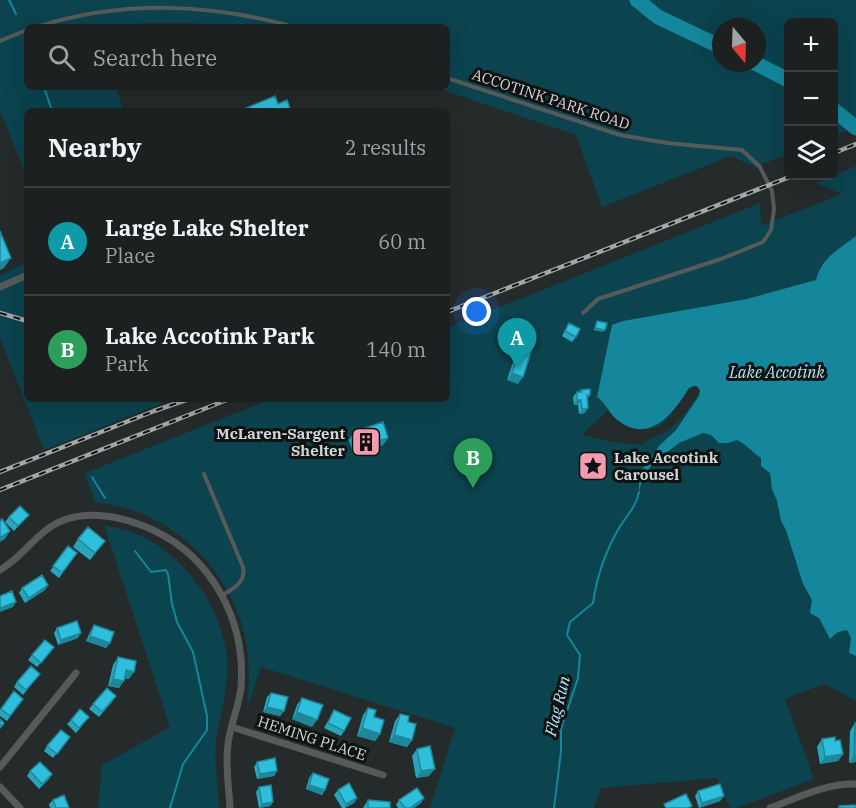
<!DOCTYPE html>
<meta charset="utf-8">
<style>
:root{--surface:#1c2020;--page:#292d2d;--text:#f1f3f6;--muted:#a0a3a5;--line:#3a3e3e;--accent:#ea580c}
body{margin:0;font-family:"IBM Plex Serif",serif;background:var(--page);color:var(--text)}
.controls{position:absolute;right:18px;top:18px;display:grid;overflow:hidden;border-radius:9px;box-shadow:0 6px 24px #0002}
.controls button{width:54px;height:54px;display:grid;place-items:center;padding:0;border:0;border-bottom:2px solid var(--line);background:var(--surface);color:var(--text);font:30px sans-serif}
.compass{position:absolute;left:712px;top:18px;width:54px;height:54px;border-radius:50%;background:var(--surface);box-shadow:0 6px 24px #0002;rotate:161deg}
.you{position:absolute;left:477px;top:312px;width:21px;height:21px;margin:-15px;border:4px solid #fff;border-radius:50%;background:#1a73e8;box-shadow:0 0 0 9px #1a73e833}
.badge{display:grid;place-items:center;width:39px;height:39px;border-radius:50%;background:var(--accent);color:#fff;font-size:20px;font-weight:700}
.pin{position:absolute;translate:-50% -50px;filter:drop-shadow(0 2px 3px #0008)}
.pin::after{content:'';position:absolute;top:32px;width:21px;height:18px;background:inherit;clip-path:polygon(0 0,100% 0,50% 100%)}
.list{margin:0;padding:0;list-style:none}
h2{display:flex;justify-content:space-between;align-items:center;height:78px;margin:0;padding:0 24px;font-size:26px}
h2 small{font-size:20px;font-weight:400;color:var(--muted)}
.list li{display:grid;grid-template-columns:39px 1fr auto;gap:18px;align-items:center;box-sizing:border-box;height:108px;padding:0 24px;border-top:2px solid var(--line)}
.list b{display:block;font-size:22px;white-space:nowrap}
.list p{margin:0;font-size:20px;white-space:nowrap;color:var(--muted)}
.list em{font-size:20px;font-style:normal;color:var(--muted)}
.icon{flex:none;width:33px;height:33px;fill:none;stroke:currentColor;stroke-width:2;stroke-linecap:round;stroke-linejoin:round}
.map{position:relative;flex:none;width:856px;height:808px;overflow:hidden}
.search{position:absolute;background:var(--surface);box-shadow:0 6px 24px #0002;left:24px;top:24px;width:426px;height:66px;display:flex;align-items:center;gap:15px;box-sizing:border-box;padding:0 21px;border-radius:9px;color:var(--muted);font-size:22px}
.panel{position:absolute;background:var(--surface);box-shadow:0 6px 24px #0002;left:24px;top:108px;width:426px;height:294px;border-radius:9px}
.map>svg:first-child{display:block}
</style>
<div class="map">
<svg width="856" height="808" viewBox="0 0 856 808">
<rect width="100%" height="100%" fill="#252a2b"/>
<path fill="#0b434e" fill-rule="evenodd" d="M0 0H856V127L834 136V22H788V154L755 167 731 156 602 207 576 135 434 87H447V27H234L187 23H150L98 27H27V87H115L124 111H27V178L0 111ZM721 27H757V63H721Z
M856 166V701L824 684 785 699 814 779 737 808H730L717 778 601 788 594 808H430L455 728 261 667 247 710C249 687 250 665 246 642 236 583 188 528 131 510 119 506 107 504 95 502L85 473 271 399H447V328L760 203 761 226 842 194 815 183ZM694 386 700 390C692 405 680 421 667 431 657 437 651 435 643 445L613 442 582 435 608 410C619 422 628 429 644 429 676 430 672 396 694 386Z
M27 262V399H173L44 450 0 338V275Z
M104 525C118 528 131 531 144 537 187 560 222 608 227 657 230 688 219 714 216 744 214 764 218 787 219 808H98L102 765 170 727Z"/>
<path fill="#14879d" d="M856 236V656L849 653 851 638 847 630 838 632 830 639 819 618 810 613 812 600 803 584 786 530 781 521 777 501 772 489 770 473 761 466V458C752 452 746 444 737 440L728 443H719L711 435 703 433 679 443 654 462 642 479 639 492V474L659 446 676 430 699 396 700 390 697 386H694L689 388C672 416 647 446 615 418 608 411 605 402 597 397L612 325 623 321 747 299 816 280C822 257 838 250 856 236Z"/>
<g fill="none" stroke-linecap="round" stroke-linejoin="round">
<path stroke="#14879d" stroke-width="2" d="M9 0 16 14
M44 87 52 111
M92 477 105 498
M135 551 151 572 166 570 168 574 172 604 177 622 193 652 207 716V730L183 764 170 808
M554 808 561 751V729L578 678 580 655 567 635 570 622 593 603C597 575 605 552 619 528 627 515 636 507 639 492"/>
<path stroke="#14879d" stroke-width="15" d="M637 0 658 17 721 47
M755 63 788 80
M834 110 856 128"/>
<path stroke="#575a5a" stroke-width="4" d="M37 27C120 0 210 3 294 27
M0 41 27 30
M447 78 620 135 667 143 742 150 760 167 772 191 774 209 771 230 763 242 721 259 598 299 583 313
M204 474 243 567C246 582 234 588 223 595"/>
<path stroke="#575a5a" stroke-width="7" d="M0 287 27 275
M0 570C25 556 37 530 64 520 93 510 126 518 153 530 213 558 246 622 241 687 239 707 230 725 228 744 225 765 229 787 230 808
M232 727 383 775
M0 767 76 673
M0 787 20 808
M770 808C797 798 826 783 856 784"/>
<g stroke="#a4a7a8" stroke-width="4.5">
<path id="rail" d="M834 153 856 144
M447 312 792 176
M0 313 27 321
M0 472 154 411 189 399
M0 490 229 399"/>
</g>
<use href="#rail" stroke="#101212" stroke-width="2" stroke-dasharray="7" stroke-linecap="butt"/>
</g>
<path fill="#28a4bd" d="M569 323 576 337 572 342 562 336Z
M521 346 518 384 507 380 516 353Z
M581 390 590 395 587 399 585 413 579 414 578 405H574L573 397 577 392H580Z
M354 432 388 438 383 445 353 453 349 440Z
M29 515 14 531 5 522 9 517Z
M78 539 105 541 90 560 73 547Z
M68 546 77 553 59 578 50 571Z
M48 585 45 590 25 603 19 593 22 588Z
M94 625 110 643 106 648 86 641 91 630Z
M57 628 78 638 58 645 54 633Z
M50 652 37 667 28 660 32 655Z
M118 657 129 679 125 678 119 688 108 686 113 665Z
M40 674 23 695 14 687 17 682Z
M14 691 23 699 7 721 0 716V710Z
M271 693 284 711 280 716 263 712 267 697Z
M302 698 312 727 292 719 297 705Z
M113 701 99 717 89 709 93 704Z
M368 708 374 717 380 734 375 741 357 736 363 715Z
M334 710 344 731 341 736 324 728Z
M400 714 408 722 412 740 407 747 389 742 395 721Z
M89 717 76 733 67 724 71 720Z
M855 723 856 724V762L849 763 850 731Z
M822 739 835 741 843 754 838 761 820 764 817 747Z
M66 742 53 758 44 751 47 746Z
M417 749 429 776 416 778 412 756Z
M257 762 277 771 274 776 257 779 254 767Z
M30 771 52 774 49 779 39 789 27 776Z
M313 773 325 790 322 795 306 789 309 778Z
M259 787 273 802 270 806 259 808 256 792Z
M338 790 357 798 354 803 345 808H342L334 795Z
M698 791 724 796 720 801 699 808 695 796Z
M424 798 421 803 414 808H398L396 805 399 800Z
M53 800 69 808H50L49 804Z
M368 800 390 808H363Z"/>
<path fill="#20869a" d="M11 258 4 268 0 270V263Z
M595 328 605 330 603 332 593 330Z
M512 373 523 377 518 384 507 380Z
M577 400H581L578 405H574Z
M588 408 585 413 579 414 582 409Z
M388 438 383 445 353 453 358 446Z
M10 531 5 539 0 542V538Z
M48 585 45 590 25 603 29 598Z
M16 602 13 607 0 612V608Z
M81 633 78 638 58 645 61 640Z
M90 636 110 643 106 648 86 641Z
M126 670 134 672 129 679 121 678Z
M113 679 124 681 119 688 108 686Z
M267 707 284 711 280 716 263 712Z
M297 712 317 720 312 727 292 719Z
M362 728 380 734 375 741 357 736Z
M394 735 412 740 407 747 389 742Z
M843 754 838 761 820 764 825 757Z
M854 755H856V762L849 763Z
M435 769 429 776 416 778 421 771Z
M277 771 274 776 257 779 260 774Z
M309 785 325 790 322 795 306 789Z
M724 796 720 801 699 808 702 803Z
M357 798 354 803 344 808 346 804Z
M424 798 421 803 414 808H410Z
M273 802 270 806 259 808 262 804Z"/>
<path fill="#2ebfdc" stroke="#20869a" stroke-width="1.5" d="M275 96 278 104 287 100 291 111H239Z
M0 231 11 258 0 263Z
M597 321 607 323 605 330 595 328Z
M569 323 580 329 576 337 565 331Z
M521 346 532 349 523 377 512 373Z
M590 389V395H587L588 408 582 409 581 400H577V392H582L581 390Z
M383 422 388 438 358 446 354 432Z
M20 506 29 515 18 526 9 517Z
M2 519 10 531 0 538V521Z
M88 527 105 541 95 553 78 539Z
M68 546 77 553 62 573 53 566Z
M42 575 48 585 29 598 22 588Z
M12 591 16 602 0 608V596Z
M77 621 81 633 61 640 57 628Z
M94 625 114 632 110 643 90 636Z
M45 640 54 647 41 663 32 655Z
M118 657 136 661 134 672 126 670 124 681 113 679Z
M31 666 40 674 26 690 17 682Z
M107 688 116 696 102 712 93 704Z
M14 691 23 699 10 716 1 709Z
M271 693 288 697 284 711 267 707Z
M302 698 323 705 317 720 297 712Z
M368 708 376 710 374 717 384 720 380 734 362 728Z
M80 709 89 717 79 728 71 720Z
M334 710 351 718 344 731 328 723Z
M400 714 409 716 408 722 416 724 412 740 394 735Z
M0 719 4 723 0 728Z
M855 723 856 724V755H854Z
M61 730 70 737 57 754 47 746Z
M835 737V741L840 740 843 754 825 757 822 739Z
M430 746 435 769 421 771 417 749Z
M275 758 277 771 260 774 257 762Z
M40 762 52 774 42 784 30 771Z
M313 773 329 779 325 790 309 785Z
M349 783 357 798 346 804 338 790Z
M720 784 724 796 702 803 698 791Z
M271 785 273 802 262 804 259 787Z
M417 788 424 798 410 808H405L399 800Z
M686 794 692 806 688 808H666L664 804Z
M64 795 69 808H56L53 800Z
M368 800 390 802V808H368Z
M856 805V808H839V806Z"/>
<defs>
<g id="building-square" transform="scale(1.5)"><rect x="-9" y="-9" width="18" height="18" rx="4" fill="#f29aae" stroke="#101212"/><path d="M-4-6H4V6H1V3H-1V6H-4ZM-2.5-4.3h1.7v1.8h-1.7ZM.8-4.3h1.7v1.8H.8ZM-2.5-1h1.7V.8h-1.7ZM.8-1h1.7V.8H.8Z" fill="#111"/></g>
<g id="sight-square" transform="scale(1.5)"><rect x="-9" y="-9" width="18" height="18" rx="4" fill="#f29aae" stroke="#101212"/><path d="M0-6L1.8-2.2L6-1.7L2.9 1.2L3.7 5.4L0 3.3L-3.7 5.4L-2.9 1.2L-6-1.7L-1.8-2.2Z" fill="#111"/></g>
</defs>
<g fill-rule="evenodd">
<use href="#building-square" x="366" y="442"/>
<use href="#sight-square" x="593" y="466"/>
</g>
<g text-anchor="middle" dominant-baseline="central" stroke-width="6" stroke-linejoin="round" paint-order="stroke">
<g font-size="15" fill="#d2d5d6" stroke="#101212">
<text transform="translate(551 99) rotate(18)">ACCOTINK PARK ROAD</text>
<text transform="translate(312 738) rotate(18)">HEMING PLACE</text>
</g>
<g font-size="15" font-weight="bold" fill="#d2d5d6" stroke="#101212" text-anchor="end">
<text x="345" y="433">McLaren-Sargent<tspan x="345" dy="17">Shelter</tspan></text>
<text x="614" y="457" text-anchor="start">Lake Accotink<tspan x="614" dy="17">Carousel</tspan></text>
</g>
<g font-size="16" font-style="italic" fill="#b0e9f7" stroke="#101212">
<text x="777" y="372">Lake Accotink</text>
<text transform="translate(557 706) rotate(-76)">Flag Run</text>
</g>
</g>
</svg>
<div class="controls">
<button>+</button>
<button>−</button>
<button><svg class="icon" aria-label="layers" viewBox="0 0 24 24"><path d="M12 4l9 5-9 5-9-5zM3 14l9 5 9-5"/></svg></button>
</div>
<svg class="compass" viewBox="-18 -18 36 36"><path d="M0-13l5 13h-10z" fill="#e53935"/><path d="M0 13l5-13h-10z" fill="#a0a3a5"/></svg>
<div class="you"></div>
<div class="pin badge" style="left:517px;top:368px;background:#0f9aa8">A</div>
<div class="pin badge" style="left:473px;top:488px;background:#2e9e5b">B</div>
<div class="search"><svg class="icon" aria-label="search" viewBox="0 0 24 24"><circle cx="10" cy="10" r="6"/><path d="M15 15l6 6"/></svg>Search here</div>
<section class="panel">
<h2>Nearby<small>2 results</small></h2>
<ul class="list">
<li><span class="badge" style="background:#0f9aa8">A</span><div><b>Large Lake Shelter</b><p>Place</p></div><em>60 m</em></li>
<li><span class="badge" style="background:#2e9e5b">B</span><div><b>Lake Accotink Park</b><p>Park</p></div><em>140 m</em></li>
</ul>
</section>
</div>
